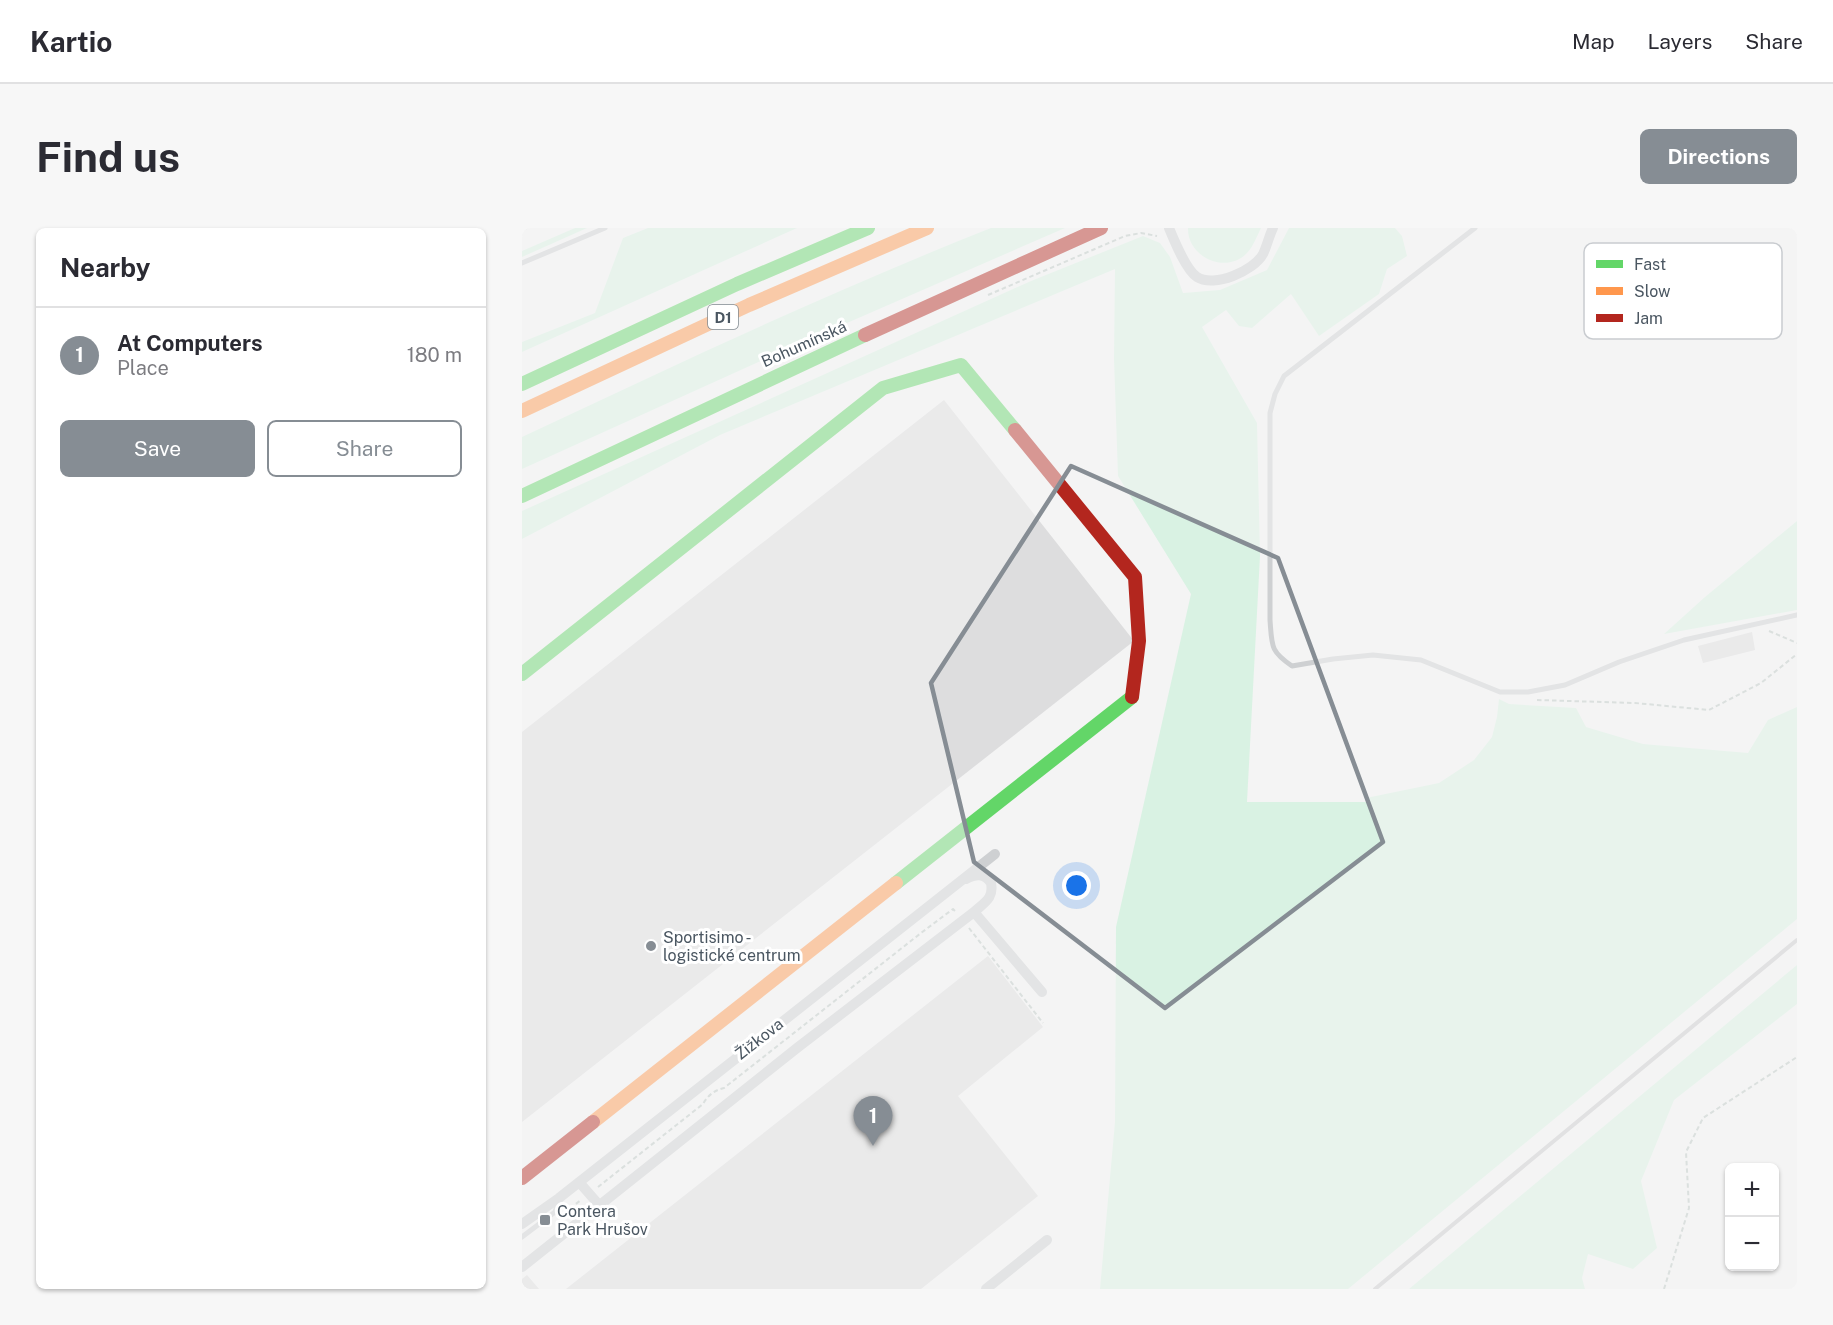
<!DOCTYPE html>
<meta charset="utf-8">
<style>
:root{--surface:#fff;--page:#f7f7f7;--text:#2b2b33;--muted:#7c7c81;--line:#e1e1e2;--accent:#868d94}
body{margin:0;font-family:"Public Sans",sans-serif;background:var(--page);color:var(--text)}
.controls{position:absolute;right:18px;bottom:18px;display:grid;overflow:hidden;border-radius:9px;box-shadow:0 2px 4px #0004}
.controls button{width:54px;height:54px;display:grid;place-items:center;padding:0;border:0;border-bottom:2px solid var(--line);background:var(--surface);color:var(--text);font:30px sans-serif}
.you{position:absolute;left:555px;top:658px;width:21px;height:21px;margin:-15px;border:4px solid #fff;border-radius:50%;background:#1a73e8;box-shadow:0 0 0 9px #1a73e833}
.badge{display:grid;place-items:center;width:39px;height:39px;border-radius:50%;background:var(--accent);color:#fff;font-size:20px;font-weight:700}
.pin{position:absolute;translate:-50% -50px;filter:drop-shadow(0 2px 3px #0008)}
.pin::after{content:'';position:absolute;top:32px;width:21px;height:18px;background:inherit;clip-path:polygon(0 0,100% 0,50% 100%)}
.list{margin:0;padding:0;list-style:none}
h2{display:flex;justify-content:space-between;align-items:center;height:78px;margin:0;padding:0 24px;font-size:26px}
h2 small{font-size:20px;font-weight:400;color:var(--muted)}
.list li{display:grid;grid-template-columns:39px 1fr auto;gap:18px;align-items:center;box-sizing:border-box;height:96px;padding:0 24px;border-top:2px solid var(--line)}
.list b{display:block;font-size:22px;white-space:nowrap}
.list p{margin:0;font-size:20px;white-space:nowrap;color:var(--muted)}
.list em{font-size:20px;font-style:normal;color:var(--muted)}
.actions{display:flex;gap:12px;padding:18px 24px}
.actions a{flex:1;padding:14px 0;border:2px solid var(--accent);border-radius:9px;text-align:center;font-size:21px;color:var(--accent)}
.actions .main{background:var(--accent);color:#fff}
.map{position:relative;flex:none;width:1275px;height:1061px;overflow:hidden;border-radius:9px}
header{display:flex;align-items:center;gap:36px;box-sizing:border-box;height:84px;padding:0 30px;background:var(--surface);border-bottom:2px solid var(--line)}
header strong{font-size:28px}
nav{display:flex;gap:33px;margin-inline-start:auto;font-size:21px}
.intro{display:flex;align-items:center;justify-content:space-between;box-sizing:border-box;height:144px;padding:0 36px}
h1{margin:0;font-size:42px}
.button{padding:15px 27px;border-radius:9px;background:var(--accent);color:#fff;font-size:21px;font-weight:700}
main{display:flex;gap:36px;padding:0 36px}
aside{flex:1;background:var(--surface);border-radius:9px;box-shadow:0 2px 4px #0004}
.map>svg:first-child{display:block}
</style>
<header>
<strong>Kartio</strong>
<nav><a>Map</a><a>Layers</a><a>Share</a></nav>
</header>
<div class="intro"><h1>Find us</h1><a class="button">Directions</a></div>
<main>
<aside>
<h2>Nearby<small></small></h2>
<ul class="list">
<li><span class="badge">1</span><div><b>At Computers</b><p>Place</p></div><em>180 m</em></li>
</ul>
<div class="actions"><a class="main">Save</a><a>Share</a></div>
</aside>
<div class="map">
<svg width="1275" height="1061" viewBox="0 0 1275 1061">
<rect width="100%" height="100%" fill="#f4f4f4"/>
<path fill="#d9f2e3" d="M53 0H65L0 29V23Z
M126 0H275L0 124V114L73 85 101 10Z
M469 0H543L263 122 0 241V209C155 136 310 63 469 0Z
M666 0H739C735 8 731 19 725 25 704 47 665 29 666 0Z
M767 0H873L880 8 885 28 865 41 857 66 797 108 769 66 730 100 717 98 704 82 680 99 735 195 738 328 725 574H844V570L917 555 952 532 970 509 975 489 977 471 987 476 1054 480 1064 499 1121 516 1226 525 1246 492 1275 479V691L826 1061H578L593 894 594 699 669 366 596 248 592 131 593 41 198 207 0 311V283L509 53 621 8 638 15 648 29 661 65 698 62 745 42Z
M1275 293V382L1142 406 1183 369Z
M1275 737V776L1152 872 1119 953 1135 1020 1111 1041 1066 1026 1060 1050 1063 1061H887Z"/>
<path fill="#ddddde" d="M422 172 612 413 0 894V504Z
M1230 404 1233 422 1181 435 1176 418Z
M466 728 521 799 436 868 516 968 399 1061H44Z
M5 1047 17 1061H0V1051Z"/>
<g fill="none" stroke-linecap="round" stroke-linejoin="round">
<path stroke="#bcc7c4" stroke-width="2" stroke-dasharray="4.5 3" stroke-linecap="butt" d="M0 2 5 0
M466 67 603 8 619 5 635 8
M1247 403 1275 415
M1015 472 1113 475 1187 482 1239 455 1275 426
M447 700 521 795
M76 959 181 876C186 867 193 862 202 860L399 705 431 681 434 684
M42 985 59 972
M1142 1061 1167 980 1164 924 1181 890 1275 829"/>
<path stroke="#ced0d2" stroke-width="5" d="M953 0 762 148 753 166 748 185V392C750 418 748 423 770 438L811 431 851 427 899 432 978 464H1006L1043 457 1097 434 1162 412 1275 387
M0 35 83 0
M0 1009 33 984 37 971"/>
<path stroke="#ced0d2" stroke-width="10" d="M647 0C652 12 664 42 675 49 692 60 732 43 741 26 745 18 747 8 751 0
M444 651C454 646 462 645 469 655 472 670 463 674 452 684
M57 954 78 978
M0 996 37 970 473 626
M0 1039 275 820 452 684 520 764
M464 1061 525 1012"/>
<path stroke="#63d668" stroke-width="14" d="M0 156 215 56 346 0
M0 268 343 107
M0 446 361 160 439 137 493 202
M374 655 610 469"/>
<path stroke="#ff974d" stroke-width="14" d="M0 183 227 77 405 0
M71 894 374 655"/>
<path stroke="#b3261e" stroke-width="14" d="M343 107 579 0
M493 202 613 349 617 413 610 469
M0 950 71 894"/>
<path stroke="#c9cacc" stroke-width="4" d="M853 1061 1275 712"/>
</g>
<path d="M0 0H1275V1061H0ZM549 238 756 330 861 614 643 780 452 634 409 455Z" fill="#f4f4f4" fill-opacity=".55" fill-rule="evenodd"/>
<path fill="none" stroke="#868d94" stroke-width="4.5" stroke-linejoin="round" d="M549 238 756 330 861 614 643 780 452 634 409 455Z"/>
<g fill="#868d94" stroke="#fff" stroke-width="2">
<circle cx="129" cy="718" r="6"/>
<rect x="17" y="986" width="12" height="12" rx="3"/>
</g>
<g text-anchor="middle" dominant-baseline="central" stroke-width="6" stroke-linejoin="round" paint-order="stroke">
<rect fill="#fff" stroke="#808990" stroke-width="1.5" x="186" y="77" width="30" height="24" rx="4.5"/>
<g font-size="15" font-weight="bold" fill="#4a5661">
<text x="201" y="89">D1</text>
</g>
<g font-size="16" fill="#4a5661" stroke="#fff">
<text transform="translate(282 116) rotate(-24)">Bohumínská</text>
<text transform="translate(237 811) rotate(-38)">Žižkova</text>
</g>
<g font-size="16" fill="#4a5661" stroke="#fff" text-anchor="start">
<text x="141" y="709">Sportisimo -<tspan x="141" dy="18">logistické centrum</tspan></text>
<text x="35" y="983">Contera<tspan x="35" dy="18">Park Hrušov</tspan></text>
</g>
</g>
<rect x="1062" y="15" width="198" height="96" rx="9" fill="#fff" stroke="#c9ccd0" stroke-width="1.5"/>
<rect x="1074" y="32" width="27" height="8" fill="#63d668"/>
<rect x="1074" y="59" width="27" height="8" fill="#ff974d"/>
<rect x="1074" y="86" width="27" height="8" fill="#b3261e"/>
<g font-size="16" fill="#4a5661">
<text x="1112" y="42">Fast</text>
<text x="1112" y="69">Slow</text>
<text x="1112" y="96">Jam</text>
</g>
</svg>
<div class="controls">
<button>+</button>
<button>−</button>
</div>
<div class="you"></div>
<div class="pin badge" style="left:351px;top:918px">1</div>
</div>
</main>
